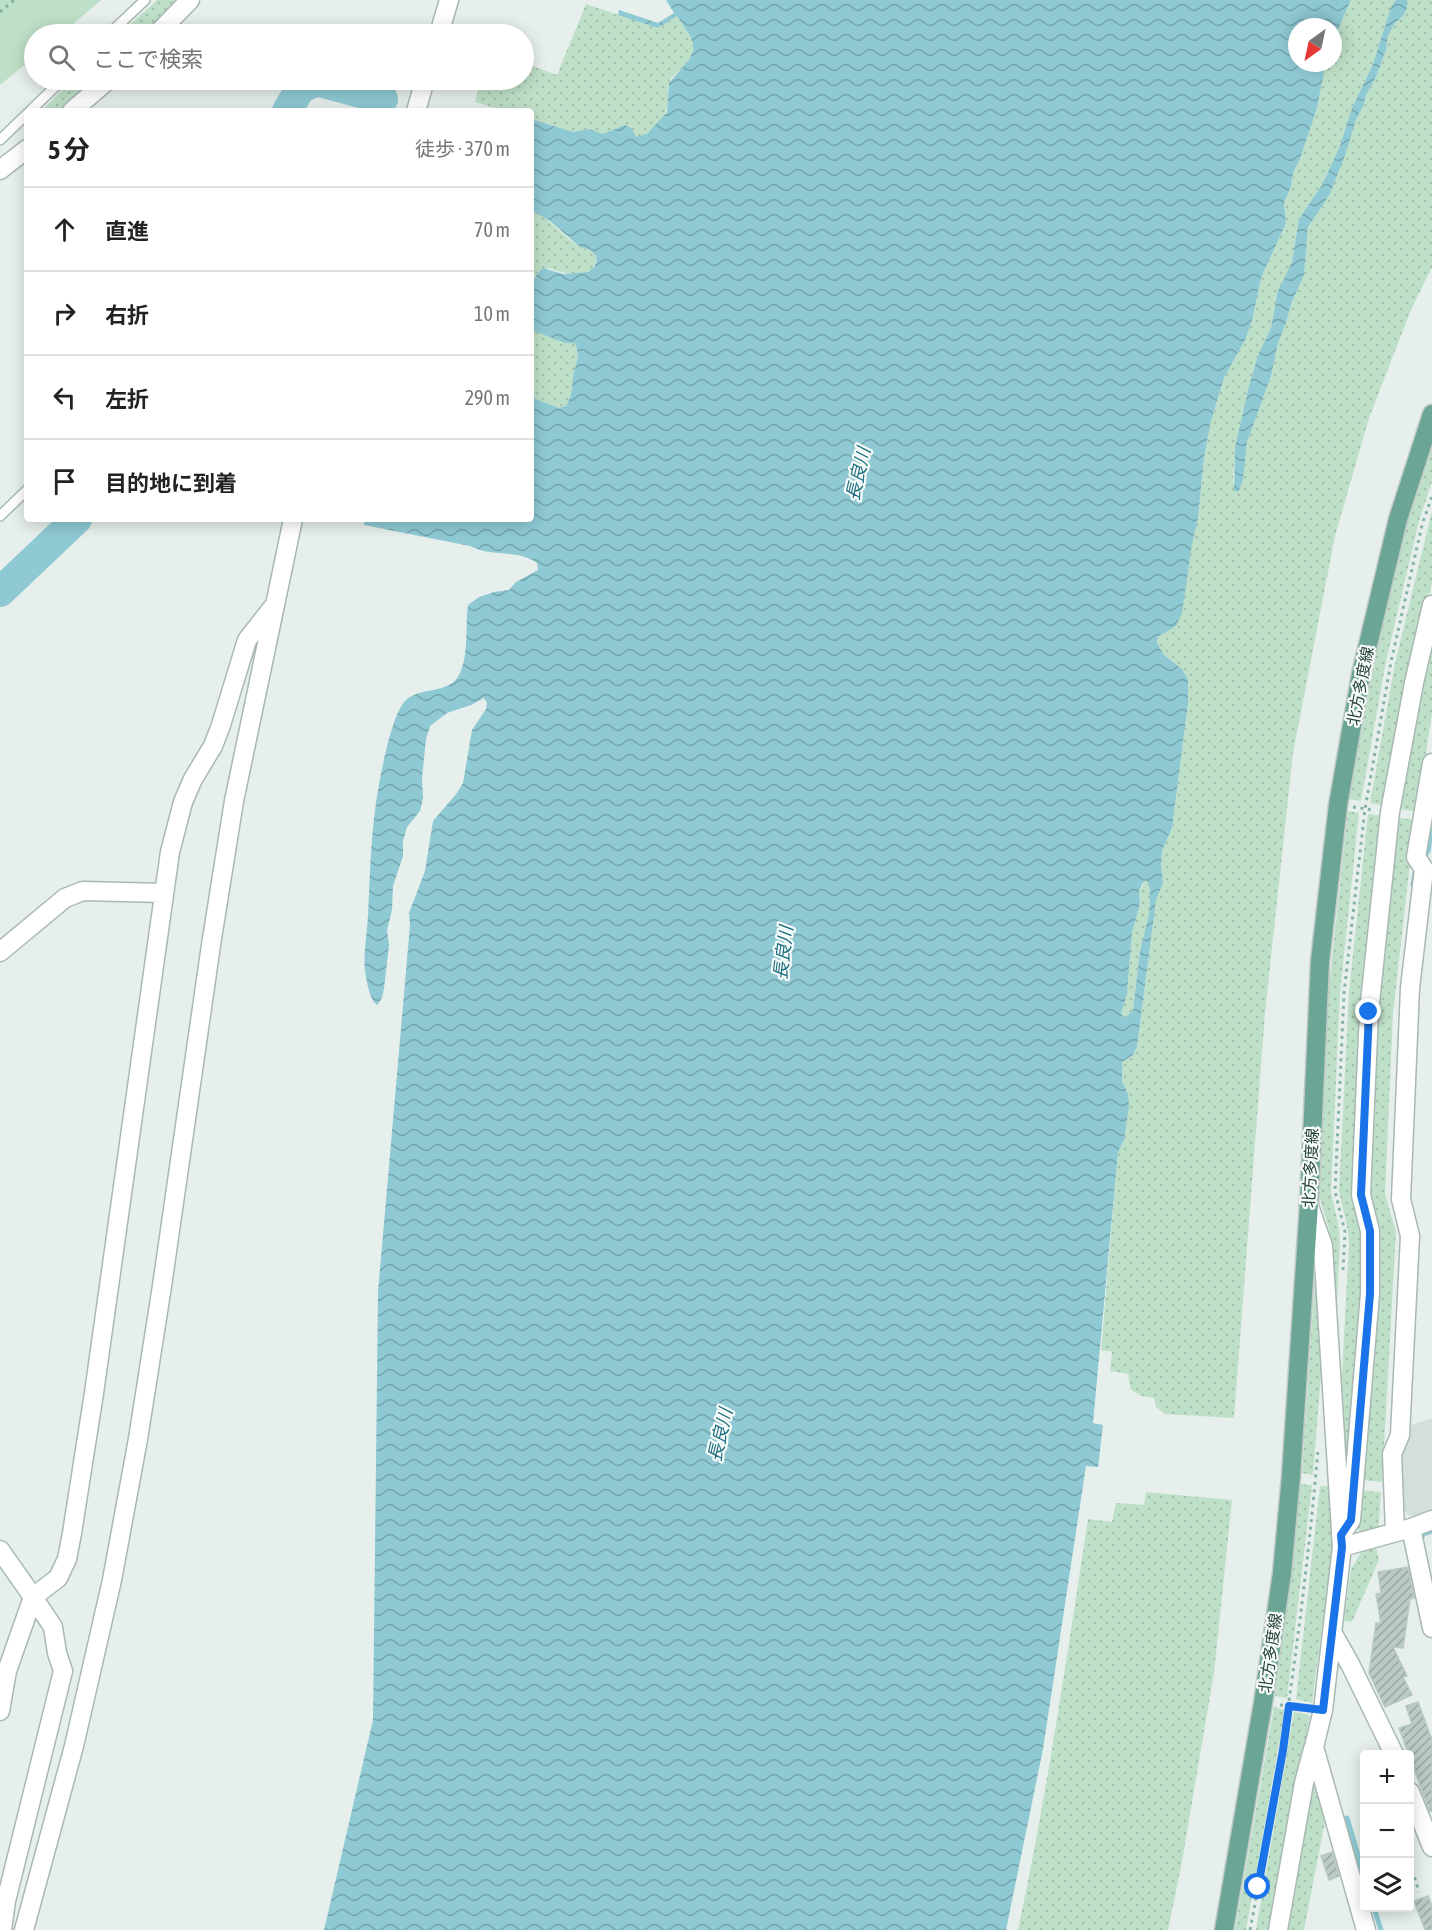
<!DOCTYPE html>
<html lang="ja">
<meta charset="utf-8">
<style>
:root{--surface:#fff;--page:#f2f2f2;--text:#222;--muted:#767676;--line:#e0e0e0}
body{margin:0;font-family:"Asap Condensed","Noto Sans JP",sans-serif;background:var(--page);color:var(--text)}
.controls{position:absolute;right:18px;bottom:18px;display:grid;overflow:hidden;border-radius:6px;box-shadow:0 3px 15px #0003}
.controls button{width:54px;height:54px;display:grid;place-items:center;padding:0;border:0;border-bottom:2px solid var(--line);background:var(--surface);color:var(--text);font:30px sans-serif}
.compass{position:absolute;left:1288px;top:18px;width:54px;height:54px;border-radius:50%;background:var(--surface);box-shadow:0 3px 15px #0003;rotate:213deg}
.stop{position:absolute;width:18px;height:18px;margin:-14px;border:4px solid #1a73e8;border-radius:50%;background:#fff}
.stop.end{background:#1a73e8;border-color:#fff;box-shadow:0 2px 6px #0008}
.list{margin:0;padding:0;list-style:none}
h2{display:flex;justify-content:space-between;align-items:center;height:78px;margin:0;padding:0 24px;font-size:26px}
h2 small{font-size:20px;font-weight:400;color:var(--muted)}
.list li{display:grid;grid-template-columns:39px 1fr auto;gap:18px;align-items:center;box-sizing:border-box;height:84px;padding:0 24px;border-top:2px solid var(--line)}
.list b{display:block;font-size:22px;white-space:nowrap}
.list em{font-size:20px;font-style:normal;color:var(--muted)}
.icon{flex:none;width:33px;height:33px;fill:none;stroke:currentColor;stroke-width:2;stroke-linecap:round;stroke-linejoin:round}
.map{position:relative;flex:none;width:1432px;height:1930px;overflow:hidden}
.search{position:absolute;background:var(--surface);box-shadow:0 3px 15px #0003;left:24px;top:24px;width:510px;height:66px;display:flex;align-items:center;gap:15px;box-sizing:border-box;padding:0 21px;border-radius:33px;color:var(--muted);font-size:22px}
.panel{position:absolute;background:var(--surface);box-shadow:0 3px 15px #0003;left:24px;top:108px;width:510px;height:414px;border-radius:6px}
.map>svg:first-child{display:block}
</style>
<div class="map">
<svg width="1432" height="1930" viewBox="0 0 1432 1930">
<defs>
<pattern id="grass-dots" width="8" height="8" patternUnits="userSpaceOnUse" patternTransform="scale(1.5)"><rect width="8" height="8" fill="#bfe0c8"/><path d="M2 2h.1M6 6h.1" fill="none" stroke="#a4c1ad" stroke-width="1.8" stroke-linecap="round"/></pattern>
<pattern id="water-waves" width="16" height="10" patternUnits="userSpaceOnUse" patternTransform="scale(1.5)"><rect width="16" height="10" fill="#8ec9d4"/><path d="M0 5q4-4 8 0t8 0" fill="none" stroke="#74a5ad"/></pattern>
<pattern id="building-hatch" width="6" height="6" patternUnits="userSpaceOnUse" patternTransform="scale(1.5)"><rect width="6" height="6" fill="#bbcac4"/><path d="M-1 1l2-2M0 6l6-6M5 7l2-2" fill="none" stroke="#98a6a0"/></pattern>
</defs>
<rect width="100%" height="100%" fill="#e6efeb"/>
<path fill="#d4dfda" d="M1432 1418V1512L1417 1517 1408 1515 1402 1507 1400 1476 1406 1427Z"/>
<path fill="url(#grass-dots)" d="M157 0H181L147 34H120Z
M1351 0H1396L1391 7 1373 64 1352 108 1340 146 1322 185 1299 219 1292 262 1271 328 1258 355 1249 386 1235 447 1233 482 1239 491 1243 480 1247 442 1271 376 1278 343 1286 323 1291 304 1304 275 1308 227 1330 194 1356 120 1363 106 1366 95 1376 77 1386 50 1388 35 1395 23 1403 16 1407 8V0H1432V267L1411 310 1369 418 1335 536 1293 753 1265 1013 1234 1418 1165 1414 1156 1407 1154 1398 1142 1396 1131 1390 1128 1374 1110 1371 1112 1352 1101 1350 1118 1152 1124 1140 1128 1094 1122 1081V1062L1133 1055 1137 1047 1156 900 1163 883 1161 864 1162 851 1172 828 1188 704V680L1182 669 1164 655 1157 643 1158 637 1164 634 1198 518 1204 458 1211 421 1224 378 1245 340 1252 321 1261 278 1286 223 1284 205 1291 186 1293 173 1300 159 1317 108 1326 63H1333V41Z
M586 4 658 28 677 16C682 25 694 39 693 49 691 67 673 71 669 83 667 88 669 96 668 102 667 118 652 135 636 137L632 129 603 134 589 129 573 132 531 119V111H504L475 102 481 80H524V63L557 75Z
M73 80H97L61 111H41Z
M531 210C550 218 562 236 579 246 585 250 591 249 595 255 597 259 597 261 595 264 588 280 561 273 548 268L538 272 531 283Z
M531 330 565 343H575C581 360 575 363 573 377 572 388 572 396 566 406L559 408 531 397Z
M1432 441V482L1419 521 1386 661 1361 801 1349 799 1374 663 1407 521Z
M1432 511V583L1409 681 1386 806 1370 803 1395 663Z
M1432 628V713L1417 812 1396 808Z
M1348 811 1359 813 1340 993 1331 1192 1339 1228 1340 1245 1336 1318H1334L1330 1232 1319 1196 1328 995Z
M1368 814 1385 816 1366 1237 1350 1479 1344 1478 1341 1392 1349 1245 1348 1231 1339 1191 1349 992Z
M1395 817 1415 820 1393 1013 1385 1194 1396 1232 1382 1482 1360 1480 1365 1191 1374 1012Z
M1146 879 1149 884 1150 897 1149 914 1140 951 1133 1010 1125 1018 1121 1014 1127 994 1132 933 1140 904 1139 892Z
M1317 1246 1324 1337 1313 1475 1302 1473Z
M1300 1484 1312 1485 1287 1698 1275 1696Z
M1320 1486 1334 1487 1335 1528 1312 1703 1296 1699Z
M1359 1490 1381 1492 1378 1533 1364 1536C1350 1526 1357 1504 1359 1490Z
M1146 1492 1232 1500 1214 1673 1181 1867 1168 1930H1018C1047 1794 1067 1656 1088 1519L1112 1522 1116 1503 1144 1505Z
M1376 1548 1379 1560 1352 1622 1344 1621 1351 1569 1362 1551Z
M1274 1707 1285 1710 1246 1930H1235Z
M1294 1712 1310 1715 1273 1930H1256Z
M1312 1774 1327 1811 1304 1930H1284Z"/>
<path fill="#bfe0c8" d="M0 0H101L62 34H34V57L0 85Z"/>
<path fill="url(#water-waves)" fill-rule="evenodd" d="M666 0H1351L1333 41V27H1297V63H1326L1317 108 1300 159 1293 173 1291 186 1284 204 1286 223 1261 278 1252 321 1245 340 1224 378 1211 421 1204 458 1198 518 1192 544 1182 613 1176 626 1158 637 1157 643 1164 655 1182 669 1188 680V704L1172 828 1162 851 1161 864 1163 883 1156 900 1137 1047 1133 1055 1122 1062V1081L1128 1094 1129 1106 1124 1140 1118 1152 1093 1423 1103 1425 1098 1467 1086 1466 1043 1749 1006 1930H324L373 1720 378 1292 410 925 409 913 425 871 433 821 457 793 463 783 472 730 486 709 487 703 484 698 471 705 447 713 430 726 426 739 422 778 423 798 420 811 407 827 403 841V856L393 886 392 910 387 930 389 945 384 988 382 998 377 1005C369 999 367 982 365 971 363 954 367 934 368 916 370 873 371 827 379 784 383 764 391 722 402 705 415 684 450 697 460 673 469 653 465 627 468 605L479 597 494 592 509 590 516 582 538 570 537 563C516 548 493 558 470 546L364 525 365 519H531V397L559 408 566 406C572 396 572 388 573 377 575 363 581 360 575 343H565L531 330C531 309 525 282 543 268L563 274 588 272 594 267 597 261 596 256 590 250 580 247 550 221 531 210V119L573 132 589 129 603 134 625 125 632 129 636 137 648 133 667 112 669 83 689 60 693 51V44L690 36 677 16 658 28 618 15 619 10 658 23 674 13ZM1146 880 1149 884 1150 897 1149 914 1140 951 1133 1010 1125 1018 1121 1014 1127 994 1132 933 1140 904 1139 892 1142 884Z
M1396 0H1407V8L1403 16 1395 23 1388 35 1386 50 1376 77 1366 95 1363 106 1356 120 1345 155 1330 194 1308 227 1304 275 1291 304 1286 323 1278 343 1271 376 1247 442 1243 480 1239 491H1234L1235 447 1249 386 1258 355 1271 328 1278 291 1292 262 1299 219 1322 185 1340 146 1352 108 1373 64 1391 7Z"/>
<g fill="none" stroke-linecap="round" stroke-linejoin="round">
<path stroke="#8ec9d4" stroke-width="5" d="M1424 856 1428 851 1432 825
M1413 885 1416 867
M1420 1543 1423 1534 1432 1531
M1347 1818 1364 1876
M1374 1908 1381 1930"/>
<path stroke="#8ec9d4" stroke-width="30" d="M287 111 300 89 316 81 383 99
M0 592 77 519"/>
</g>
<path fill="url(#building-hatch)" stroke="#b8c9c2" stroke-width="1.5" d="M1408 1567 1414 1598 1410 1599 1403 1648 1393 1647 1407 1676 1403 1677 1412 1695 1385 1707 1369 1673 1376 1623H1381L1376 1594 1381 1593 1378 1572Z
M1418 1702 1432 1740V1811L1430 1812 1399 1728 1412 1724 1406 1706Z
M1332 1852 1339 1876 1329 1880 1321 1856Z
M1428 1896 1432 1906V1930H1425L1414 1901Z"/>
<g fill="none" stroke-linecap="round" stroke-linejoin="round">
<g stroke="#a8b8b2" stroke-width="12">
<path id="service" d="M109 34 145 0
M30 111 62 80
M0 140 27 114
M0 516 27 490"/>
</g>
<g stroke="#a8b8b2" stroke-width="21">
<path id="minor" d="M157 34 190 0
M439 34 449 0
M72 111 108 80
M416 111 425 80
M0 170 27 149
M0 952 65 898 83 891 163 893
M1309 1206 1323 1246 1342 1547 1323 1710 1314 1747 1366 1930
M1411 1528 1432 1628
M1395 1531 1392 1454 1400 1435 1410 1236 1401 1199 1410 988 1424 869 1416 857 1432 763
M1341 1535 1351 1520 1370 1294V1231L1361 1195 1369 1012 1390 812 1414 683 1432 605
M1342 1547 1411 1528 1432 1520
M1333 1634 1350 1664 1394 1754
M0 1711 7 1671 33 1597 58 1578 67 1559 72 1533 94 1393 170 852 183 802 193 779 213 746 221 725 247 640 273 607
M1410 1792 1432 1847
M2 1930 6 1901 63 1671 57 1653 53 1627 33 1597
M24 1930 74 1746 112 1580 138 1439 162 1286 211 945 234 801 293 519
M1278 1930 1304 1783 1313 1749"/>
</g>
<g stroke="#a4bbb3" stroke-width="21">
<path id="secondary" d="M0 1550 33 1597"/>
</g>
<g stroke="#c2cac8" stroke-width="21">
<path id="primary" d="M1224 1930 1263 1703 1282 1573 1291 1476 1309 1204 1320 961 1338 805 1361 674 1398 519 1432 414"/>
</g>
<path stroke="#86b3a5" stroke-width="3" stroke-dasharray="3 4.5" stroke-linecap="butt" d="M0 12 14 0
M1353 807 1373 810
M1343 1270 1345 1232 1335 1191 1344 993 1365 809 1391 662 1422 525 1432 496
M1280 1705 1306 1708
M1410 1863 1419 1892
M1250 1930C1281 1771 1304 1611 1318 1450"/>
<use href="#service" stroke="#fff" stroke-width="9"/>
<use href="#minor" stroke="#fff" stroke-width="18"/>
<use href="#secondary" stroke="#fff" stroke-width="18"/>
<use href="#primary" stroke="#6aa596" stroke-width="18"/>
</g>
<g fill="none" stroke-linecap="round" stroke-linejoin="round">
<path stroke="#1a73e8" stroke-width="8" d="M1258 1887 1283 1750 1289 1706 1323 1710 1342 1547 1341 1535 1351 1520 1370 1294V1231L1361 1195 1369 1012"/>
</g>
<g text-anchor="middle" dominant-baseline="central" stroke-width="4.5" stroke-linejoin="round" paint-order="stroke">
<g font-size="16" fill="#24423a" stroke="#f7fbf9">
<text transform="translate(1360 686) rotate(-79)">北方多度線</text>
<text transform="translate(1310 1168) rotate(-87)">北方多度線</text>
<text transform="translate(1270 1653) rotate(-82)">北方多度線</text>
</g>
<g font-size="18" font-style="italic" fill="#1c6f80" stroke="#f7fbf9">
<text transform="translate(858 474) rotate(-77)">長良川</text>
<text transform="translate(783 953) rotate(-83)">長良川</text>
<text transform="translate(720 1435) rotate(-77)">長良川</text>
</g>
</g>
</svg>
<div class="controls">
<button>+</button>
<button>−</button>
<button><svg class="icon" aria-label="layers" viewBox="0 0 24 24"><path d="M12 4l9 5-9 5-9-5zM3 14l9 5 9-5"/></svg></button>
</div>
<svg class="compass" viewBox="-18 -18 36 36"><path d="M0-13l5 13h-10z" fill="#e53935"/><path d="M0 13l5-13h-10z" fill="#767676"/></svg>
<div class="stop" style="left:1258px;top:1887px"></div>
<div class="stop end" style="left:1369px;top:1012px"></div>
<div class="search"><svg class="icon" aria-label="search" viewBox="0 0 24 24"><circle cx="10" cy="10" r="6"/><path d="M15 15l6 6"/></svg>ここで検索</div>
<section class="panel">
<h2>5 分<small>徒歩 · 370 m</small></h2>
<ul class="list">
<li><svg class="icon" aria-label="ahead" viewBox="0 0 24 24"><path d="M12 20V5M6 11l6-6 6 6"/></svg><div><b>直進</b></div><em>70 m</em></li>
<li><svg class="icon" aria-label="right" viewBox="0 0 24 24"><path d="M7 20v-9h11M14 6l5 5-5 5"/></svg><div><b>右折</b></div><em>10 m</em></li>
<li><svg class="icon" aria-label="left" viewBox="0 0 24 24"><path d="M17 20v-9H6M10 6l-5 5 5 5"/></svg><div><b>左折</b></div><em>290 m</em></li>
<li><svg class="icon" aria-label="arrive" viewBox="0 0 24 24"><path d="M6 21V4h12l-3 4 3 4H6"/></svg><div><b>目的地に到着</b></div></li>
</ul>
</section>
</div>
